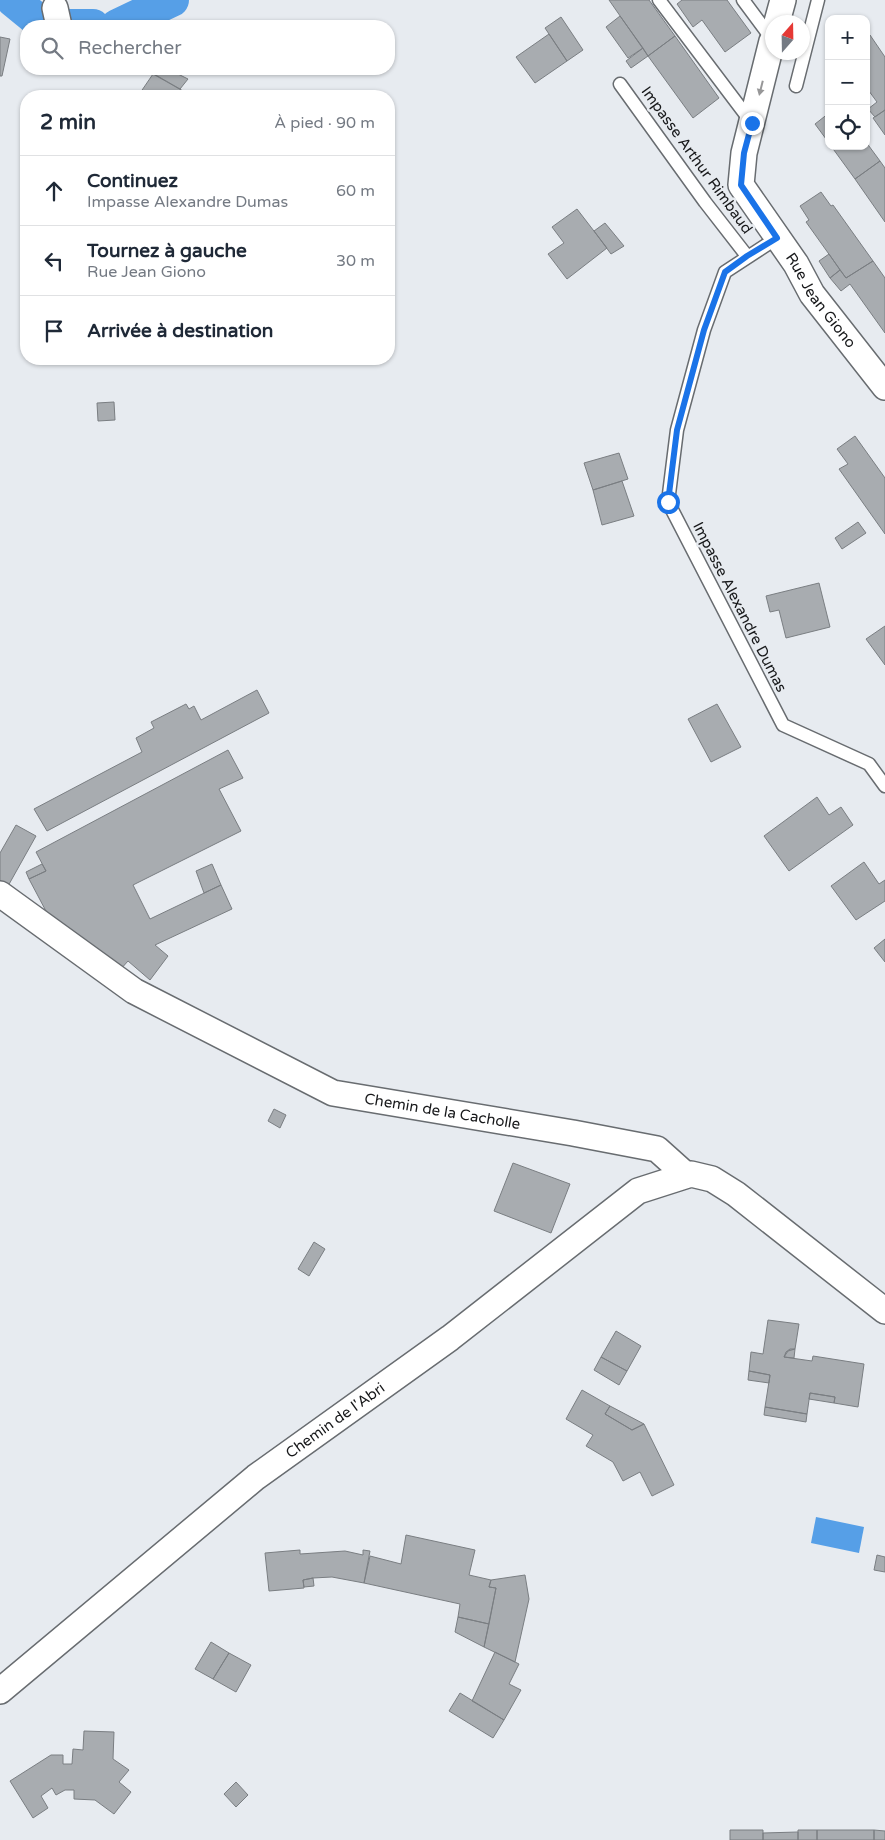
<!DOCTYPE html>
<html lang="fr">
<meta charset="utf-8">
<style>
:root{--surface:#fff;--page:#f2f2f3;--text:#1f2937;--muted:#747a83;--line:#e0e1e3}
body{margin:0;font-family:"Varela Round",sans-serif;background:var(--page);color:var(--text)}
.controls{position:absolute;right:15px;top:15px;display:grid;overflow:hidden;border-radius:10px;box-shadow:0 1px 4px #0004}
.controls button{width:45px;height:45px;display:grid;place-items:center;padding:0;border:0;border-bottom:1px solid var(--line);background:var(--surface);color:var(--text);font:25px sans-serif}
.compass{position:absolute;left:765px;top:15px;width:45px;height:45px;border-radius:50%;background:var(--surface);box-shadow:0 1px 4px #0004;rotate:20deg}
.stop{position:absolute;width:15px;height:15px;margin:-11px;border:4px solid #1a73e8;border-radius:50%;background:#fff}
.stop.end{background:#1a73e8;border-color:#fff;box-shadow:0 1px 5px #0008}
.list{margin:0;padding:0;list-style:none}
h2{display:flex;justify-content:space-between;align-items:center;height:65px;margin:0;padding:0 20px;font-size:21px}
h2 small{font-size:16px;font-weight:400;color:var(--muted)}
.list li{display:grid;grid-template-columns:32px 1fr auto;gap:15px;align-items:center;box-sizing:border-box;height:70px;padding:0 20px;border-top:1px solid var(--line)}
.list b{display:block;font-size:19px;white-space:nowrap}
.list p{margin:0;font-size:16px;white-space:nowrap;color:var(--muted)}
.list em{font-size:16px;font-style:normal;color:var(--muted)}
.icon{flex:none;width:28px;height:28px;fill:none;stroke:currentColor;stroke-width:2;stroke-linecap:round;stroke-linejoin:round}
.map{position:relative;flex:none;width:885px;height:1840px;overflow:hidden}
.search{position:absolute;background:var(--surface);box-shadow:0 1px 4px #0004;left:20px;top:20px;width:375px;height:55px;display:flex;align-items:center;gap:12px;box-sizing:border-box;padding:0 18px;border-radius:20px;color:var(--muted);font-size:19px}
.panel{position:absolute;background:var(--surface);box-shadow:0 1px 4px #0004;left:20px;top:90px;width:375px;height:275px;border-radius:20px}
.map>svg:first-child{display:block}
</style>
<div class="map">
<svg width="885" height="1840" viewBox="0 0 885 1840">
<rect width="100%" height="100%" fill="#e7ebf0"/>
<path fill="#569fe7" d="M816 1517 864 1527 859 1553 811 1543Z"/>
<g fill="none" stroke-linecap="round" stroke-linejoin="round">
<path stroke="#569fe7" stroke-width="34" d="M13 0 35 18 51 26H93
M117 26 172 0"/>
</g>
<path fill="#a8acb0" stroke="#7a7e82" d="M609 0H649L675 36 648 56Z
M682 0H727L751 33 725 52 702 20 693 27 677 4Z
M620 16 643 48 628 58 606 27Z
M561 17 583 50 567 61 545 28Z
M549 34 567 61 535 83 516 57Z
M870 35 885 57V110L875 117 868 109 877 102 866 87V38Z
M675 36 719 98 693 118 648 56Z
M0 37 10 39 2 76H0Z
M643 48 648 56 631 68 626 61Z
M156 69H172V71L188 79 180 89 154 74Z
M153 74 183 91 180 96H138Z
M885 110V135L873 118Z
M829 113V143L815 124Z
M866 142 880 161 855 179 831 146H866Z
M880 161 885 168V222L855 179Z
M821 192 831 206 833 205 873 261 846 278 806 222 809 220 800 206Z
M577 209 607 248 567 279 548 254 564 243 552 227Z
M605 223 624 246 611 254 594 231Z
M829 254 840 270 830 278 819 261Z
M873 261 885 278V333L850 284 841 291 830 278 840 270 846 278Z
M114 402 115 420 98 421 97 403Z
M855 436 885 478V534L839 469 848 464 837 449Z
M619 453 628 479 593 490 584 463Z
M622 481 634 516 602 525 593 490Z
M858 522 866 533 842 549 835 538Z
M819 583 830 627 786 638 779 610 770 612 766 596Z
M885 626V665L866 639Z
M257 690 269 713 47 831 34 809 142 752 136 738 154 728 151 722 186 704 189 709 194 706 201 720Z
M717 704 741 747 711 762 688 719Z
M228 750 243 778 219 789 241 831 133 885 150 919 221 885 232 909 155 945 168 956 150 980 128 961 120 970 47 913 29 879 46 871 36 852Z
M817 797 829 815 841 807 853 825 789 871 764 836Z
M16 825 36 836 3 895 0 894V853Z
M864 862 879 884 885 880V901L856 920 831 886Z
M42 864 46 871 29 879 26 872Z
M212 864 221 885 204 893 196 871Z
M885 939V962L874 948Z
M274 1109 286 1115 280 1128 268 1121Z
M513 1163 570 1184 551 1233 494 1211Z
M314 1242 325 1249 309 1276 298 1269Z
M768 1320 799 1324 795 1349 788 1351 784 1357 812 1361 813 1356 864 1364 858 1407 834 1403 835 1397 810 1393 807 1414 765 1407 770 1375 749 1371 751 1352 763 1354Z
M616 1331 641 1346 627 1371 601 1357Z
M790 1349H795L794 1358 784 1357 786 1352Z
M601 1357 627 1371 619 1385 594 1370Z
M749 1371 770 1375 769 1383 748 1380Z
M582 1390 610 1406 605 1414 632 1430 644 1424 674 1485 652 1496 640 1472 623 1481 613 1462 586 1446 593 1435 566 1419Z
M810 1393 835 1397 834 1403 809 1399Z
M610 1406 644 1424 632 1430 605 1414Z
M765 1407 807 1414 806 1422 764 1415Z
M406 1535 475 1550 469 1575 491 1580 489 1587 496 1588 489 1624 458 1617 460 1604 364 1583 370 1556 401 1564Z
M300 1550V1554L345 1551 363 1555V1550L370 1551 364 1583 332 1577 313 1578 303 1580 304 1588 269 1591 265 1553Z
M877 1555 885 1557V1572L874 1570Z
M525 1575 529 1599 515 1662 484 1647 496 1588 489 1587 491 1580Z
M313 1578 314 1586 304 1587 303 1580Z
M458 1617 489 1624 484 1647 455 1632Z
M211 1642 229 1653 213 1679 195 1669Z
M495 1652 519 1664 509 1684 521 1690 504 1720 472 1701Z
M229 1653 251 1665 236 1692 213 1679Z
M460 1693 504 1720 493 1738 449 1711Z
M84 1731 114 1732 113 1759 129 1770 119 1782 131 1792 114 1814 95 1800 74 1799V1790H65L56 1795 52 1788 41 1796 48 1808 33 1818 10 1781 51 1755H63V1764H72L73 1749 83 1750Z
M236 1782 248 1795 236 1807 224 1794Z
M730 1830H763V1840H730Z
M798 1830H817V1840H798Z
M817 1830H874V1840H817Z
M874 1830 885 1831V1840H874Z
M798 1832V1840H763V1833Z"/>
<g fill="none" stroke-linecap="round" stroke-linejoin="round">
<g stroke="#686c70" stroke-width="15">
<path id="service" d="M659 0 752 123
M743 0 772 39
M620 84 705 202 747 256
M796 86 818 0
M777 238 725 272 704 330 677 430 668 502 783 725 869 764 885 786"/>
</g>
<g stroke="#686c70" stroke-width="28">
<g id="minor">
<path d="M55 8 59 26"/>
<path d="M777 22 783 0"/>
<path id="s1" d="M772 41 744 153 741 185 796 264 812 294 885 387"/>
<path id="s2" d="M0 894 134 991 333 1093 573 1133 657 1149 686 1175"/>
<path id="s3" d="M0 1691 256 1477 450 1338 638 1191 691 1174 712 1179 736 1194 885 1311"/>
</g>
</g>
<use href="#service" stroke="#fff" stroke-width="12"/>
<use href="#minor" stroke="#fff" stroke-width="25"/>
</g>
<defs><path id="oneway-solid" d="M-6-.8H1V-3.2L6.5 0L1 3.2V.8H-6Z" transform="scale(1.25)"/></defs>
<use fill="#979798" href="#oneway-solid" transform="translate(761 88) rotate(104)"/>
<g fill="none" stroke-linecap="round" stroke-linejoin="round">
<path stroke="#1a73e8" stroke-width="6" d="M668 502 677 430 704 330 725 272 747 256 777 238 741 185 744 153 752 123"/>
</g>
<g text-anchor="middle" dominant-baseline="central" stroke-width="5" stroke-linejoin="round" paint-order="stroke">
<g font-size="15" fill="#17181a" stroke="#e7ebf0">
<text transform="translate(697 160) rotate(54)">Impasse Arthur Rimbaud</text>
<text stroke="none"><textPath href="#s1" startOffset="288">Rue Jean Giono</textPath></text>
<text transform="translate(740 607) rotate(63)">Impasse Alexandre Dumas</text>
<text stroke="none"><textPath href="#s2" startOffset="500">Chemin de la Cacholle</textPath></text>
<text stroke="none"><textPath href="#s3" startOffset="431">Chemin de l'Abri</textPath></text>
</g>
</g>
</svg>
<div class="controls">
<button>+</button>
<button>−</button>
<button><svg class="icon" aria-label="locate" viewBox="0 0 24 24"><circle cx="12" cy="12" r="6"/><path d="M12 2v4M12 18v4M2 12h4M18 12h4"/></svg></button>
</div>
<svg class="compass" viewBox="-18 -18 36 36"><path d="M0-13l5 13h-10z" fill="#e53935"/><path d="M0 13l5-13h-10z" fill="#747a83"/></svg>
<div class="stop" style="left:668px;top:502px"></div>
<div class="stop end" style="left:752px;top:123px"></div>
<div class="search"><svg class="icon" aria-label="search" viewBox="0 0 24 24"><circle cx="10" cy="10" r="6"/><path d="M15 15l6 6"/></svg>Rechercher</div>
<section class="panel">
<h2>2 min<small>À pied · 90 m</small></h2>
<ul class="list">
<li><svg class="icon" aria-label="ahead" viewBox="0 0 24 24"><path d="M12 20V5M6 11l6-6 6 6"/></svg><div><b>Continuez</b><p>Impasse Alexandre Dumas</p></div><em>60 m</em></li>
<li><svg class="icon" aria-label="left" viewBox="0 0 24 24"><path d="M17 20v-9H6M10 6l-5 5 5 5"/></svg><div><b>Tournez à gauche</b><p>Rue Jean Giono</p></div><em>30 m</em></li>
<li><svg class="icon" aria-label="arrive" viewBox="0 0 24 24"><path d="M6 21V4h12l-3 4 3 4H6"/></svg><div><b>Arrivée à destination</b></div></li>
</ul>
</section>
</div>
